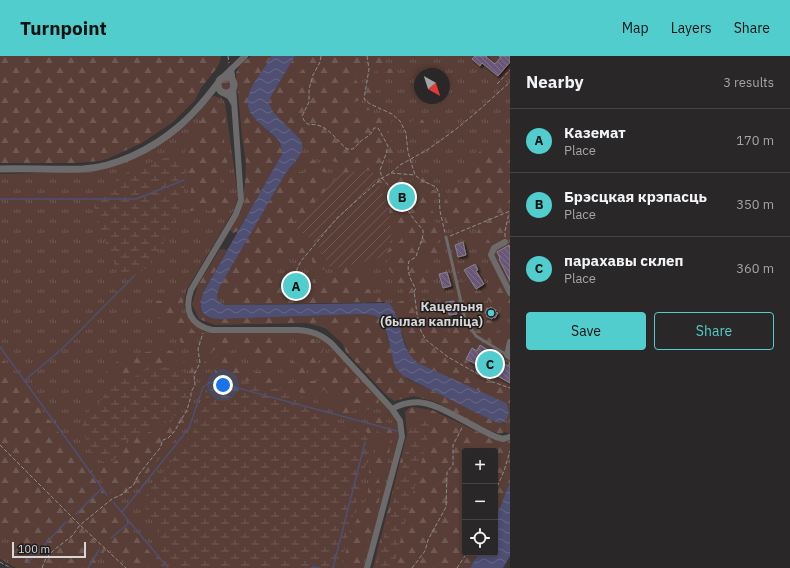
<!DOCTYPE html>
<meta charset="utf-8">
<style>
:root{--surface:#292728;--page:#353334;--text:#f1f3f6;--muted:#a5a5a8;--line:#454445;--accent:#52cdcd}
body{margin:0;font-family:"IBM Plex Sans",sans-serif;background:var(--page);color:var(--text)}
.controls{position:absolute;right:12px;bottom:12px;display:grid;overflow:hidden;border-radius:4px;box-shadow:0 2px 6px #0003}
.controls button{width:36px;height:36px;display:grid;place-items:center;padding:0;border:0;border-bottom:1px solid var(--line);background:var(--surface);color:var(--text);font:20px sans-serif}
.compass{position:absolute;left:414px;top:12px;width:36px;height:36px;border-radius:50%;background:var(--surface);box-shadow:0 2px 6px #0003;rotate:141deg}
.scale{position:absolute;left:12px;bottom:10px;width:74px;box-sizing:border-box;padding-left:4px;border:2px solid #d8d6d7;border-top:0;font-size:11px;line-height:14px;white-space:nowrap;color:#d8d6d7;-webkit-text-stroke:3px #1e1c1d;paint-order:stroke}
.you{position:absolute;left:223px;top:329px;width:14px;height:14px;margin:-10px;border:3px solid #fff;border-radius:50%;background:#1a73e8;box-shadow:0 0 0 6px #1a73e833}
.badge{display:grid;place-items:center;width:26px;height:26px;border-radius:50%;background:var(--accent);color:#111;font-size:13px;font-weight:700}
.pin{position:absolute;translate:-50% -50%;border:2px solid #fff;box-shadow:0 1px 4px #0006}
.list{margin:0;padding:0;list-style:none}
h2{display:flex;justify-content:space-between;align-items:center;height:52px;margin:0;padding:0 16px;font-size:17px}
h2 small{font-size:13px;font-weight:400;color:var(--muted)}
.list li{display:grid;grid-template-columns:26px 1fr auto;gap:12px;align-items:center;box-sizing:border-box;height:64px;padding:0 16px;border-top:1px solid var(--line)}
.list b{display:block;font-size:15px;white-space:nowrap}
.list p{margin:0;font-size:13px;white-space:nowrap;color:var(--muted)}
.list em{font-size:13px;font-style:normal;color:var(--muted)}
.actions{display:flex;gap:8px;padding:12px 16px}
.actions a{flex:1;padding:9px 0;border:1px solid var(--accent);border-radius:4px;text-align:center;font-size:14px;color:var(--accent)}
.actions .main{background:var(--accent);color:#111}
.icon{flex:none;width:22px;height:22px;fill:none;stroke:currentColor;stroke-width:2;stroke-linecap:round;stroke-linejoin:round}
.map{position:relative;flex:none;width:510px;height:512px;overflow:hidden}
header{display:flex;align-items:center;gap:24px;box-sizing:border-box;height:56px;padding:0 20px;background:var(--accent);color:#111}
header strong{font-size:19px}
nav{display:flex;gap:22px;margin-inline-start:auto;font-size:14px}
main{display:flex}
aside{flex:1;background:var(--surface)}
.map>svg:first-child{display:block}
</style>
<header>
<strong>Turnpoint</strong>
<nav><a>Map</a><a>Layers</a><a>Share</a></nav>
</header>
<main>
<div class="map">
<svg width="510" height="512" viewBox="0 0 510 512">
<defs>
<pattern id="grass-tufts" width="24" height="20" patternUnits="userSpaceOnUse"><rect width="24" height="20" fill="#583e36"/><path d="M3 7l-1-3M5 7V3M7 7l1-3M15 17l-1-3M17 17v-4M19 17l1-3" fill="none" stroke="#6f5952"/></pattern>
<pattern id="forest-firs" width="22" height="20" patternUnits="userSpaceOnUse"><rect width="22" height="20" fill="#583e36"/><path d="M5 1l3.5 6h-7zM16 11l3.5 6h-7z" fill="#6f5952"/></pattern>
<pattern id="wetland-marsh" width="20" height="14" patternUnits="userSpaceOnUse"><rect width="20" height="14" fill="#583e36"/><path d="M1 5h8M5 5V1M11 12h8M15 12V8" fill="none" stroke="#6f5952"/></pattern>
<pattern id="garden-furrows" width="10" height="10" patternUnits="userSpaceOnUse"><rect width="10" height="10" fill="#583e36"/><path d="M-1 1l2-2M0 10L10 0M9 11l2-2" fill="none" stroke="#6f5952"/></pattern>
<pattern id="water-waves" width="16" height="10" patternUnits="userSpaceOnUse"><rect width="16" height="10" fill="#4e4f73"/><path d="M0 5q4-4 8 0t8 0" fill="none" stroke="#676886"/></pattern>
<pattern id="building-back-hatch" width="6" height="6" patternUnits="userSpaceOnUse"><rect width="6" height="6" fill="#6a5778"/><path d="M-1 5l2 2M0 0l6 6M5-1l2 2" fill="none" stroke="#7f6e8a"/></pattern>
<filter id="shadow"><feDropShadow dx="2" dy="2" stdDeviation="1" flood-color="#0009"/></filter>
</defs>
<rect width="100%" height="100%" fill="#373436"/>
<path fill="url(#grass-tufts)" fill-rule="evenodd" d="M295 0H510V378L505 376 504 367C509 362 510 355 507 349L422 309 384 246 225 249 218 245 217 240 219 232 284 120 297 104 302 93 270 42ZM420 18H444V42H420Z
M214 40 222 42 225 47 238 140 234 154 187 233C179 255 190 267 208 276H303L320 281 333 291 389 353 397 367 399 381 365 512H16L0 503V118L78 116 98 114 162 86 180 74 195 61 210 42Z"/>
<path fill="url(#forest-firs)" d="M0 0H221L220 6 216 13 201 32 195 44 173 66 142 87 107 103 99 105 75 107H0Z
M251 0H271C263 19 238 39 253 61 260 69 280 83 282 93 283 96 282 99 280 102L238 175 233 177 230 174 240 156 245 128 246 107 242 80 236 17 241 8Z
M295 0H301L292 17 287 19 285 18Z
M306 0H386L381 9 383 14 392 12 395 14 391 19 383 22 377 15 371 16V10L374 8 371 5 364 6V10L359 14 365 16 355 23 358 27 373 26 378 29V34H376V40L370 42 367 37 363 36 364 34 358 35 356 40 360 44 350 48H359L371 52 370 54 355 56V58L375 60 385 58 392 65 387 71 391 84 396 94 395 98 387 101 386 105 389 107 390 112 388 114 383 115 373 122 341 123 335 119 333 114 342 113 345 109C340 106 337 107 332 105 325 103 317 98 311 93L319 90 325 91 324 87 307 91 302 93 303 87 300 83C293 76 267 55 269 46 269 38 277 30 281 24L294 22 307 9 308 2Z
M219 29a6 6 0 1 1 12 0a6 6 0 1 1-12 0Z
M217 47C231 55 223 73 224 85 224 93 229 98 227 107 226 112 221 116 220 121 220 128 224 133 224 140L230 146 228 151 220 153 214 157C210 156 208 154 205 153 197 152 187 160 184 149 186 144 190 140 191 135 193 127 183 108 185 96 186 86 196 81 199 72 201 66 200 59 203 54 207 49 211 48 217 47Z
M417 62 423 64 425 69 421 74 414 72 409 67Z
M496 87 506 88 510 93V187L508 183 497 177 487 183 490 186 486 197 483 198 475 180 479 173 476 170 471 172H466L460 167 458 171 453 173 445 169C445 163 443 158 443 153 443 141 456 132 462 124 466 120 468 114 470 109L474 108C474 96 485 91 496 87Z
M313 103 318 107 324 104 329 109 325 117 318 113 316 117 318 123 336 122 333 128 325 129 323 133 332 132 324 138 316 142V153L303 164 296 163 292 172 302 180H312L310 184 306 183 302 192 314 193 321 184 326 198 321 199V202L331 205V210L326 211 323 214 318 213 317 210 313 208 311 200 302 197 298 199 290 195 289 196 290 204 285 205V209L290 212 286 214 281 212V209L275 208 268 221 272 225 273 229 286 217H294V222L291 225V234H311L314 230 312 228 313 223 318 224 323 221 329 222 334 221 349 223 351 222 336 214 344 212 349 207 370 202V205L372 209 369 211H364L365 214 358 216 367 221 370 225 368 227 362 229 355 234 371 233 374 237V239H377L384 246 245 248 238 243 230 242 225 238V235L219 232 284 120 288 114 305 117 311 110 309 107Z
M401 113 409 117 410 126 421 118H429L430 126 421 130 430 135 437 133 438 137 437 140 433 139 429 144 434 160 429 164 435 165 438 183 436 190 441 189 443 197 442 200 434 204 424 200 415 209 416 212 426 209 425 217 427 225 415 237 409 241 402 238 405 233 403 230 394 234 391 215 386 210 387 205 398 197 394 194 387 197 383 193 385 190C392 190 400 189 402 181L395 182 394 173H388L374 125 385 117H394Z
M220 193 227 194C222 203 217 212 211 222 202 238 189 263 220 263L366 258C375 259 380 261 384 269L396 312 407 323 446 341 487 362 504 367 505 376 499 378 471 366 436 346 414 340 394 345 387 340 346 296 342 287 325 272 306 267 215 269 199 263 192 248 198 229Z
M494 212 496 213 507 238 510 240V250L503 253H500L499 249 494 245 492 247 490 246 489 244 484 245 481 249 478 248 479 243 475 242 472 244 467 241 465 243 458 226H462L463 222 460 221 457 216 461 214 467 225 465 223 463 226 466 228V230L474 234 483 229 486 233 490 231 493 234 496 233 494 227 495 223 489 222 488 215Z
M177 236 183 239V249L179 258 186 265 184 269 189 270 195 276 198 288 193 291H184C179 285 178 280 180 273L176 272 166 264 156 262 152 253 156 245 170 244Z
M415 241H420V245L427 241H434L435 245 433 250 439 255 440 262 438 265 443 269 445 274 450 277 454 270 463 271 472 282 502 300 504 307 507 306 510 308V348L507 349 422 309 414 305 409 299 399 268 392 250C398 245 404 243 412 245Z
M480 252 484 253V259L486 264H493L498 267 501 263 507 265 508 270 499 271 496 276V285L500 283 508 284 506 293 495 290 475 278 478 273H472L465 261Z
M214 278C223 278 232 278 238 285L243 281H266L280 283 284 290 283 304 274 310 259 312 260 303 244 294 237 291C229 297 225 297 216 293L209 297 207 302H203L200 297 202 291H207L205 288 210 280Z
M303 281 314 283V287L324 292 315 313H309L303 320H298L297 315 290 316 287 321 283 317 285 309 291 307 294 300 290 295 293 288 302 285Z
M164 293 175 296 177 299 176 307 171 311H160L136 320H118L111 323 106 320V315L124 300Z
M330 294 340 302 365 329 364 334 367 333 379 344 378 351 373 354 367 353 365 356 355 354 344 358 341 357 343 353 338 347V342L327 336 324 333 319 338 320 340 328 339 326 349 319 348 316 341 311 338V335L305 339 299 336V333H296L294 330 290 333 287 330 284 333 272 330 270 326 265 328H260L226 320 222 322H218L214 314 220 311V307L205 311 204 306 215 300 227 301V306L233 303 243 308 246 319H251L253 316H264L271 318 269 323 282 321 285 325 294 327 297 324 305 325 308 330 310 325H318L317 316Z
M0 300 151 498 153 503 151 512H131L115 497 110 494 105 495 91 512H30C19 504 26 499 25 488 20 475 11 477 0 479Z
M185 303 194 304 201 313 199 322 194 323 188 321V312L182 310Z
M412 351 432 354 495 384 503 386 510 384V426L495 464V395H465V497H479L470 512H373L407 378 405 356 409 352Z
M182 356H186L189 359 183 373 130 439 124 443C114 443 98 424 98 415 103 409 111 409 117 404 124 398 126 388 133 382 141 377 149 377 157 374 167 370 174 363 182 356Z
M372 356 381 357 389 369 393 378 389 383C392 395 387 414 378 422L380 428 376 436 380 440C376 453 381 458 370 470L372 475V482L368 484 367 494 364 497 366 500C362 512 358 512 345 512L346 509 343 507 352 472 358 462 361 449 366 445 368 435 369 415 376 393 383 388V379L377 374 376 378 369 379 365 374 368 365 367 360Z"/>
<path fill="url(#wetland-marsh)" d="M169 101C212 100 157 223 130 220 118 219 113 205 109 196 105 183 92 159 95 147L106 139 116 124 126 117 144 108Z
M155 311C170 311 181 309 189 323 192 329 191 335 189 341 183 356 168 367 153 372 146 374 137 375 131 380 122 387 121 405 108 406 97 407 90 394 87 386 83 375 78 362 90 353 93 351 97 350 99 347 107 337 110 328 122 323 127 322 132 322 137 320 139 318 141 315 143 314 147 312 151 311 155 311Z
M225 322 297 337C310 345 316 361 330 367 335 370 340 369 345 370 355 371 371 380 370 391L340 512H154C155 501 162 488 159 477 155 461 138 454 148 436L192 378 197 369 209 330 215 325Z
M428 361 432 366 393 512H376L411 374 415 363Z"/>
<path fill="url(#garden-furrows)" d="M372 114 389 152 391 181 385 201 331 213 315 185 294 171 340 117Z"/>
<path fill="url(#water-waves)" d="M271 0H295L270 42 269 48 274 57 300 83C309 96 290 110 284 120L219 232 217 240 218 245 225 249 388 247C393 250 394 255 396 260 404 278 402 299 422 309L506 347C510 353 510 360 505 366L498 367 487 362 403 320 396 312 394 307C391 296 387 271 381 264 377 259 371 259 366 258L220 263C200 263 197 251 204 235L282 98C285 76 243 68 248 42 251 26 265 14 271 0Z
M510 426V500L503 512H470L479 497H495V464Z"/>
<g fill="none" stroke-linecap="round" stroke-linejoin="round">
<path stroke="#4e4f73" stroke-width="1.5" d="M0 143H136L184 124
M0 291 107 439
M24 325 63 292 134 220
M114 447 168 512
M122 456 189 372 203 331 209 327 215 326 397 375
M76 458 102 432
M111 482 129 467
M28 506 66 466
M88 512 99 494
M311 512 314 511 320 512
M333 512 365 386"/>
</g>
<path fill="url(#building-back-hatch)" stroke="#848285" filter="url(#shadow)" d="M475 0H487L486 1 495 8 501 1 499 0H510V6L498 20 482 7 480 10 472 3Z
M463 186 466 199 458 201 455 189Z
M509 189 510 192V225L499 203 500 202 497 196Z
M475 208 478 214 476 215 484 228 476 233 464 214Z
M447 216 451 230 443 232 439 218Z
M300 226V234H291V227Z
M454 245 457 258 449 259 446 246Z
M490 251 496 254 495 256 498 257 495 262 493 261 492 263 486 260 487 258 485 257 487 252 489 253Z
M480 289 488 294 486 298 508 310 510 306V327L466 303 472 292 477 295Z"/>
<g fill="none" stroke-linecap="round" stroke-linejoin="round">
<path stroke="#8f8c8e" stroke-width="1" stroke-dasharray="4 2" stroke-linecap="butt" d="M228 0 229 7
M321 0 320 6 313 19 309 33V46L302 60C307 73 311 66 320 70 330 73 339 87 347 93 354 94 354 92 358 88 365 80 369 83 374 72H378L388 90 386 98 380 114 382 122 396 138 416 166 423 174C424 184 418 191 416 201L409 205C406 215 411 225 416 233L414 235 417 258 421 275 426 284 448 301 490 325 510 332
M367 0 369 13 364 43 370 48 392 58 400 65 406 77 408 96 415 119 421 124 436 131 439 137 440 155 445 177
M497 28 510 14
M391 117 400 109 427 94 455 74 478 55 510 26
M450 180 510 155
M505 181V175L509 157
M295 227 297 213 301 205 337 162 382 122 391 117 415 119
M0 389 80 469 126 512
M495 436 504 415 510 395
M0 506 11 512
M42 512 46 502 55 493 72 480 80 469 112 443 125 437 127 433 133 430 139 418 160 392 163 384 168 382 174 376 187 354 191 340V336L195 329 194 319 200 307 198 293 203 277
M412 512 425 495 428 484 446 451 447 416 453 409V389L463 370
M457 512 467 497"/>
<path stroke="#6c6a6a" stroke-width="3" d="M446 181 465 263 476 280 507 299"/>
<path stroke="#6c6a6a" stroke-width="6" d="M231 13 233 27
M221 23 245 0
M233 30 241 144 236 158 191 234C184 254 190 269 212 274H298C312 275 320 278 331 287L392 353 400 365 402 381 367 512
M224 37 230 41 234 48
M505 186 494 192 491 199 510 237
M510 286 507 299 510 301
M392 353C419 338 439 351 463 364 474 370 485 376 496 381L503 383 510 381"/>
<path stroke="#6c6a6a" stroke-width="7" d="M218 29a8 8 0 1 1 16 0a8 8 0 1 1-16 0Z
M0 113C28 112 55 114 83 113 116 111 152 93 177 72 193 59 206 43 218 27"/>
</g>
<circle fill="#52cdcd" stroke="#1e1c1d" stroke-width="1.5" cx="491" cy="257" r="4"/>
<g text-anchor="middle" dominant-baseline="central" stroke-width="3" stroke-linejoin="round" paint-order="stroke">
<g font-size="13" font-weight="bold" fill="#d8d6d7" stroke="#1e1c1d" text-anchor="end">
<text x="483" y="250">Кацельня<tspan x="483" dy="15">(былая капліца)</tspan></text>
</g>
</g>
</svg>
<div class="controls">
<button>+</button>
<button>−</button>
<button><svg class="icon" aria-label="locate" viewBox="0 0 24 24"><circle cx="12" cy="12" r="6"/><path d="M12 2v4M12 18v4M2 12h4M18 12h4"/></svg></button>
</div>
<svg class="compass" viewBox="-18 -18 36 36"><path d="M0-13l5 13h-10z" fill="#e53935"/><path d="M0 13l5-13h-10z" fill="#a5a5a8"/></svg>
<div class="scale">100 m</div>
<div class="you"></div>
<div class="pin badge" style="left:296px;top:230px">A</div>
<div class="pin badge" style="left:402px;top:141px">B</div>
<div class="pin badge" style="left:490px;top:308px">C</div>
</div>
<aside>
<h2>Nearby<small>3 results</small></h2>
<ul class="list">
<li><span class="badge">A</span><div><b>Каземат</b><p>Place</p></div><em>170 m</em></li>
<li><span class="badge">B</span><div><b>Брэсцкая крэпасць</b><p>Place</p></div><em>350 m</em></li>
<li><span class="badge">C</span><div><b>парахавы склеп</b><p>Place</p></div><em>360 m</em></li>
</ul>
<div class="actions"><a class="main">Save</a><a>Share</a></div>
</aside>
</main>
